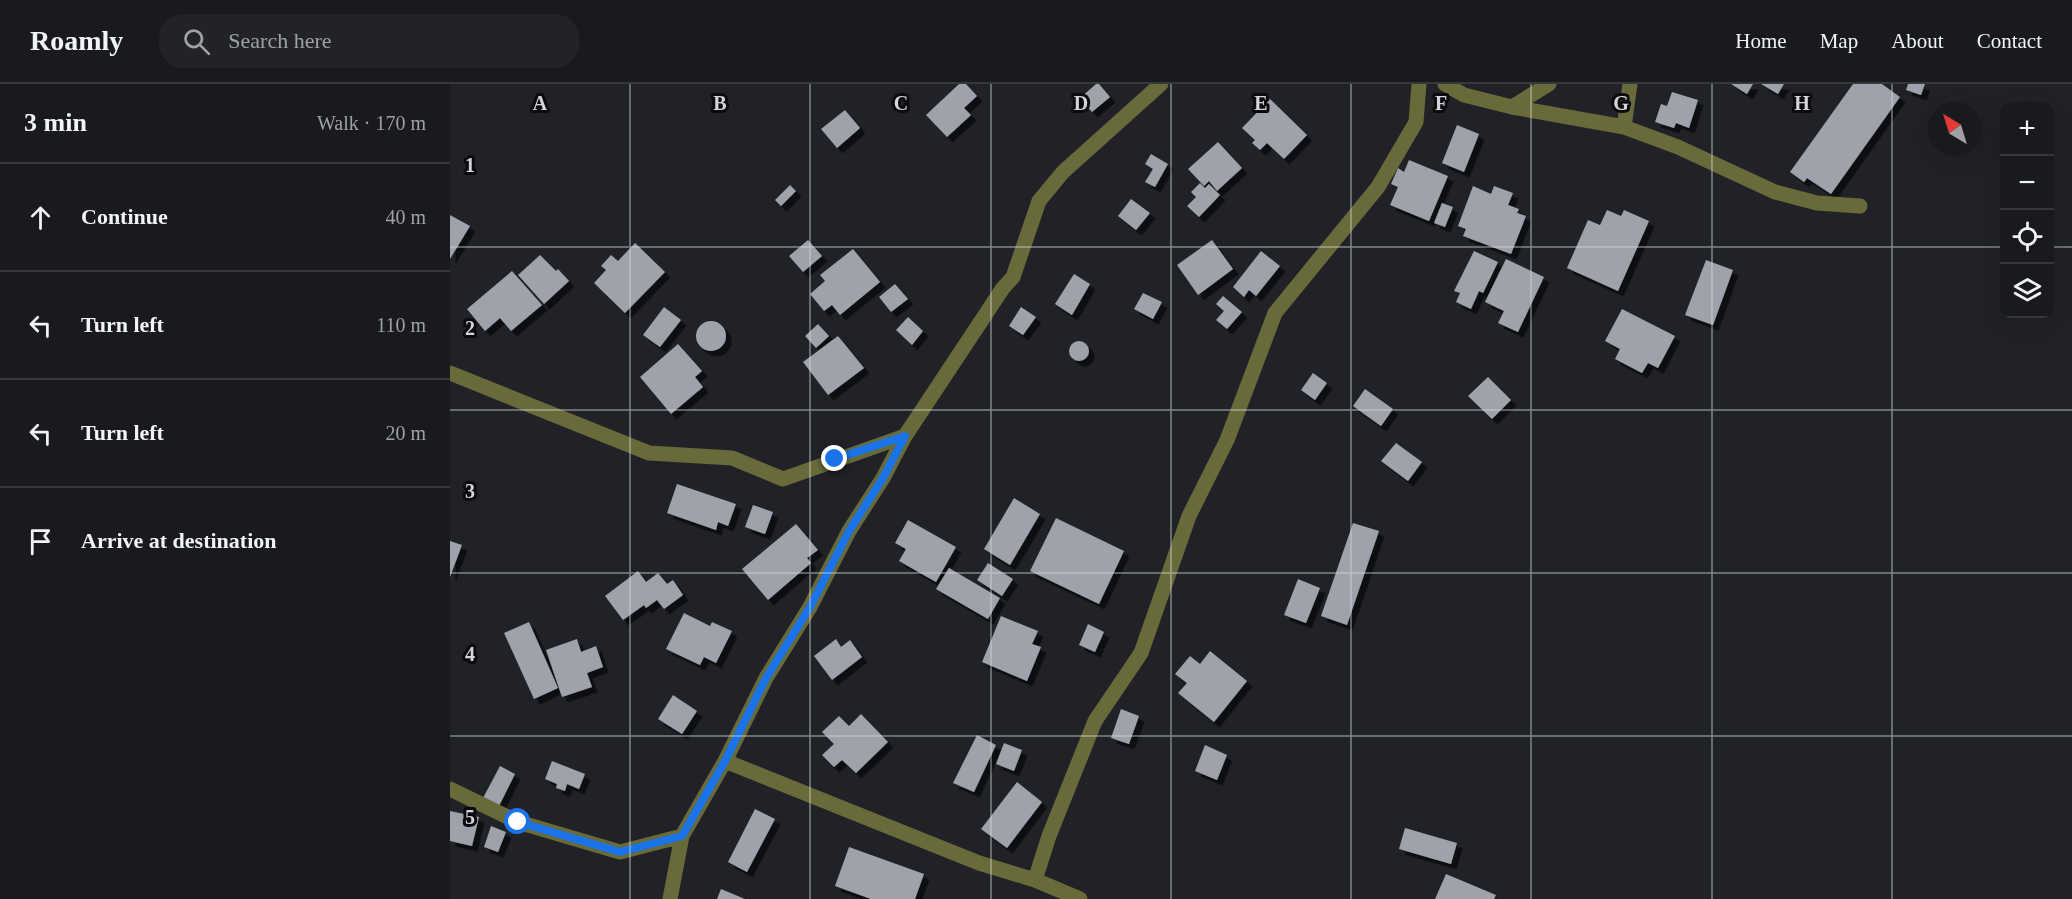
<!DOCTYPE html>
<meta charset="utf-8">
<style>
:root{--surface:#181a1e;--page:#212327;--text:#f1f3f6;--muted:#9fa1a4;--line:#36383c}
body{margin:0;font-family:Georgia,serif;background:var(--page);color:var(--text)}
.controls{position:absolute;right:18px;top:18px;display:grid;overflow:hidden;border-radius:12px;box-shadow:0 6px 24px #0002}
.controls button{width:54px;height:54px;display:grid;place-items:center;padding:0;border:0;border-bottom:2px solid var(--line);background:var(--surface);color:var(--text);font:30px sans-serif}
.compass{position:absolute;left:1478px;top:18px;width:54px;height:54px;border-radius:50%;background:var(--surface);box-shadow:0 6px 24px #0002;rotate:322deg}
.stop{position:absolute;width:18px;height:18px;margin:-14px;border:4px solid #1a73e8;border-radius:50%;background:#fff}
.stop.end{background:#1a73e8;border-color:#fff;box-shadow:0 2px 6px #0008}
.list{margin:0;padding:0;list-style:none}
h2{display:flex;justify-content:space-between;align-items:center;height:78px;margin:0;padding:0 24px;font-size:26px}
h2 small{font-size:20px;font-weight:400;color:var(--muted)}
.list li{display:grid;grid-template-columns:39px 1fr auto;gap:18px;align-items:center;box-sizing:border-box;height:108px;padding:0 24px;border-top:2px solid var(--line)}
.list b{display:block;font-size:22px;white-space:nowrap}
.list em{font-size:20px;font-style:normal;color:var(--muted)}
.icon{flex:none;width:33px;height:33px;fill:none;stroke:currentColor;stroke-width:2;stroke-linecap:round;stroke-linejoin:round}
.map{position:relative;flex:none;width:1622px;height:815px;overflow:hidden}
header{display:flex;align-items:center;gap:36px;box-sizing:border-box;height:84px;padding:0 30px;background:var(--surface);border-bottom:2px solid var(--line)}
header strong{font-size:28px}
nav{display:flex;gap:33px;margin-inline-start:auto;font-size:21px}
.search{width:420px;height:54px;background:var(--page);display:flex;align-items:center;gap:15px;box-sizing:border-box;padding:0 21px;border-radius:24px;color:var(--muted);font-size:22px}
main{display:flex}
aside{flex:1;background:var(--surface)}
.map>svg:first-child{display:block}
</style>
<header>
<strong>Roamly</strong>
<div class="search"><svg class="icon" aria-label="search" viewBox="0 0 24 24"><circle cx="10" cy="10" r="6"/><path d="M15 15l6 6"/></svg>Search here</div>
<nav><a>Home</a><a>Map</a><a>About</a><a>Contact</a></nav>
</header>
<main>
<aside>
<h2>3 min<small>Walk · 170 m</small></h2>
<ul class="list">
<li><svg class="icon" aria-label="ahead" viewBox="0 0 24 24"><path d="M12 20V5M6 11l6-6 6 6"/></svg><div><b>Continue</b></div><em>40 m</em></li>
<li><svg class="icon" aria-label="left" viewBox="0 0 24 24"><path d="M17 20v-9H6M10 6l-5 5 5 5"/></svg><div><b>Turn left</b></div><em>110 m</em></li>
<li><svg class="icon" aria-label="left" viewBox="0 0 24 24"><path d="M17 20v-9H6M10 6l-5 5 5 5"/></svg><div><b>Turn left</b></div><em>20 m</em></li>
<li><svg class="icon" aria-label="arrive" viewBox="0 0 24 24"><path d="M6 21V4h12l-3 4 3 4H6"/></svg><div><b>Arrive at destination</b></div></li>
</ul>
</aside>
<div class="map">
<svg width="1622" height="815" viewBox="0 0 1622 815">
<defs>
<filter id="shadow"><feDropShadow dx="5.5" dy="5.5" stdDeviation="0" flood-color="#0009"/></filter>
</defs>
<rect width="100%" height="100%" fill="#202228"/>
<path fill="#9fa2aa" filter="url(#shadow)" d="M509 0H516L527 12 514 24 521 31 497 53 476 31Z
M646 0H649L660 13 642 28 630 14Z
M1281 0H1303L1297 10Z
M1311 0H1334L1328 10Z
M1403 0H1432L1450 13 1381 110 1357 94 1354 98 1340 88Z
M1458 0H1475L1471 11 1456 6Z
M1222 8 1248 16 1239 44 1226 39 1224 44 1205 38 1211 20 1217 22Z
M820 15 857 51 834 75 817 59 810 66 802 59 805 56 792 44Z
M395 26 410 44 387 64 371 45Z
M1007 41 1029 50 1014 88 992 79Z
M768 58 792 84 767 107 759 97 754 102 738 85Z
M701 70 718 80 705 103 695 98 703 85 695 80Z
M959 76 998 92 979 137 940 121 948 103 941 100 948 84 954 88Z
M750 99 755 104 759 100 770 111 749 133 737 122 746 113 741 108Z
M340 101 346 107 331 122 325 116Z
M1023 102 1041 110 1044 102 1063 109 1058 121 1069 125 1067 129 1076 132 1061 170 1013 152 1016 145 1008 142Z
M681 115 700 129 686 146 668 132Z
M992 119 1003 123 995 143 984 139Z
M1157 126 1171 132 1174 126 1199 137 1168 207 1117 184 1138 136 1150 141Z
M0 131 20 142 0 175Z
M358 156 372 172 353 188 339 172Z
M762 156 783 185 748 211 727 181Z
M185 159 215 188 175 229 144 199 156 186 151 182 161 171 168 177Z
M403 165 430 198 390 231 382 221 374 227 360 210 375 197 370 191Z
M811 167 830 182 806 212 799 206 794 213 783 203Z
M1024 167 1048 178 1033 209 1029 207 1021 225 1006 218 1010 209 1004 207Z
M90 171 106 187 108 185 119 197 94 220 68 191Z
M1056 175 1094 193 1068 248 1048 239 1054 227 1035 218Z
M1256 176 1283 186 1263 241 1235 231Z
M62 187 92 221 61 247 50 234 35 247 17 225Z
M624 190 640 200 622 231 605 220Z
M445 200 458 215 441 228 429 213Z
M693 209 712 218 703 235 684 225Z
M773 212 792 228 777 245 766 236 774 227 766 220Z
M214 223 231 236 210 263 193 251Z
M571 223 586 233 573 251 559 242Z
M1172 225 1225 252 1208 284 1198 279 1192 289 1165 275 1170 265 1155 257Z
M458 233 473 247 462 261 446 246Z
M246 252a15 15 0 1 1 30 0a15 15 0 1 1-30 0Z
M368 240 379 252 366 264 355 252Z
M388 252 414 284 378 311 353 278Z
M619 267a10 10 0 1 1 20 0a10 10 0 1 1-20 0Z
M228 260 252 287 245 293 253 303 221 330 190 293Z
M863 289 877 299 865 316 851 306Z
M1038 293 1061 316 1042 335 1018 312Z
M915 305 943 325 931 342 903 322Z
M946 359 972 378 958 397 931 377Z
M227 400 286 420 278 442 268 438 266 446 217 429Z
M564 414 590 430 560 481 534 465Z
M303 421 323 428 315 450 295 443Z
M606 434 674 467 649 520 580 487Z
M458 436 506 463 486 498 449 477 456 465 445 459Z
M903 439 929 447 897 541 871 532Z
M346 440 368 466 357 474 361 479 318 516 292 485Z
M0 457 12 461 0 493Z
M538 479 563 495 552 512 527 496Z
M499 484 550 514 538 535 486 505Z
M188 487 196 498 208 489 217 500 223 496 233 511 214 525 207 516 196 524 194 521 173 536 155 512Z
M848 495 870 504 856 539 834 531Z
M234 529 260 542 262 538 282 547 266 579 254 573 250 581 216 565Z
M551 532 588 547 582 560 591 563 577 597 532 578Z
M79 538 108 604 84 615 54 549Z
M638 540 654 548 645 568 629 561Z
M127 555 131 568 146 562 153 583 137 589 142 603 112 613 96 566Z
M386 555 391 563 400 556 412 573 382 596 364 572Z
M760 567 797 597 764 638 728 609 737 599 725 590 740 572 750 580Z
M223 611 247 627 232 650 208 635Z
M671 625 689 632 679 660 661 654Z
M411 630 438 658 406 689 392 676 384 683 372 671 384 660 372 648 389 632 399 642Z
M527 651 546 661 524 708 503 699Z
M554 659 572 666 564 687 546 680Z
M755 661 777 671 767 696 745 687Z
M102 677 135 690 129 705 117 700 115 707 106 704 107 700 95 695Z
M50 682 65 690 49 722 33 714Z
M567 698 592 718 557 764 531 745Z
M305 725 325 735 297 788 278 778Z
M0 727 29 733 22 762 0 757Z
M41 742 56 748 48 768 34 763Z
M955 744 1007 759 1001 780 949 765Z
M399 763 474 790 465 815H421L385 802Z
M996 790 1046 811 1044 815H985Z
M271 805 295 815H267Z"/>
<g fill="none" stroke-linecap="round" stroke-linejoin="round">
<path stroke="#686b39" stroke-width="15" d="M995 0 1014 11 1062 23 1099 0
M1062 23 1174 43 1228 63 1325 108 1367 119 1410 122
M1174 43 1180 0
M0 289 199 369 282 374 333 395 455 352
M275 677 529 779 585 796 630 815
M0 705 68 738 170 768 232 752
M585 796 599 752 645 637 691 569 739 432 777 356 825 229 928 103 966 38 969 0
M220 815 232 752 275 677 316 594 360 523 399 447 433 394 455 352 553 204 563 193 589 117 613 88 711 0"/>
</g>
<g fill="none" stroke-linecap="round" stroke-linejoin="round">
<path stroke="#1a73e8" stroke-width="8" d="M68 738 170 768 232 752 275 677 316 594 360 523 399 447 433 394 455 352 385 375"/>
</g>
<path fill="none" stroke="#d3d5d9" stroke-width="1.5" stroke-opacity="0.55" d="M180 0V815M360 0V815M541 0V815M721 0V815M901 0V815M1081 0V815M1262 0V815M1442 0V815M0 163H1554M1600 163H1622M0 326H1622M0 489H1622M0 652H1622"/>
<g font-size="20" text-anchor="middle" font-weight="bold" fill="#d3d5d9" stroke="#0b0b0e" stroke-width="6" stroke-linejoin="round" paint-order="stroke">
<text x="90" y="26">A</text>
<text x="270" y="26">B</text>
<text x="451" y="26">C</text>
<text x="631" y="26">D</text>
<text x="811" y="26">E</text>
<text x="991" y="26">F</text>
<text x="1171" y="26">G</text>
<text x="1352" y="26">H</text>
<text x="20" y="88">1</text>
<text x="20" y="251">2</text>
<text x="20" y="414">3</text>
<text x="20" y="577">4</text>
<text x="20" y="740">5</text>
</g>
</svg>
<div class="controls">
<button>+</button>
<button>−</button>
<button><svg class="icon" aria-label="locate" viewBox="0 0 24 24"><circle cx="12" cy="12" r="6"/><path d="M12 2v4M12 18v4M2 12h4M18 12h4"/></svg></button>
<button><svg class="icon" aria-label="layers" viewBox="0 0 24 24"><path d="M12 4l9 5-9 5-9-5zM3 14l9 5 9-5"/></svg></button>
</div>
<svg class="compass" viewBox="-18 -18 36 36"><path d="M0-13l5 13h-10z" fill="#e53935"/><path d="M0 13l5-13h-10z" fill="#9fa1a4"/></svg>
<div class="stop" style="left:68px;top:738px"></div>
<div class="stop end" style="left:385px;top:375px"></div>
</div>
</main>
